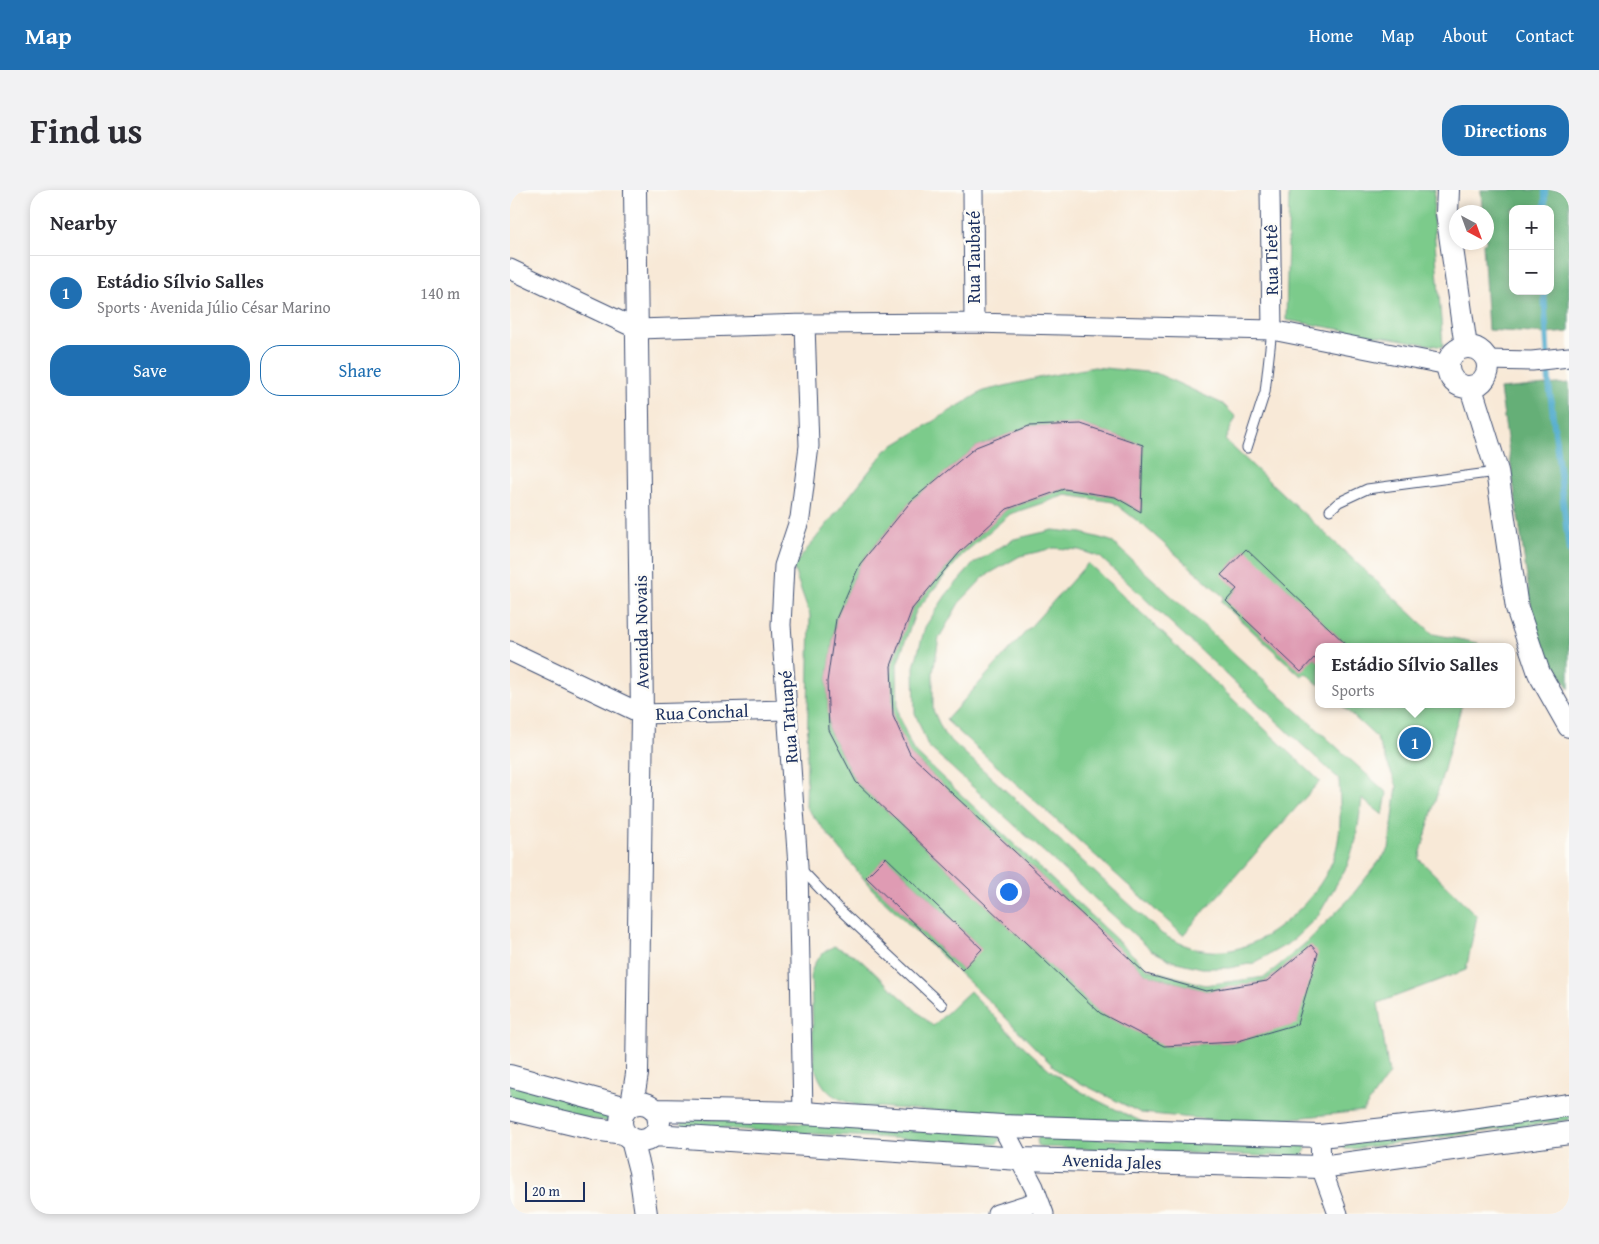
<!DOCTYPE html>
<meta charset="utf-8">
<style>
:root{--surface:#fff;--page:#f2f2f3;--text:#2b2b33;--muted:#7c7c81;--line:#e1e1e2;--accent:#1f6fb2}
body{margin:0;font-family:"Gentium Book Plus",serif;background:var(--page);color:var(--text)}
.controls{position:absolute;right:15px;top:15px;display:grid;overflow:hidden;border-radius:10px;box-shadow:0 2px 8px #0003}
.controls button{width:45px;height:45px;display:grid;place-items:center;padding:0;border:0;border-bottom:1px solid var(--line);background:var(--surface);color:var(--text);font:25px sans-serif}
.compass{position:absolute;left:939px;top:15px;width:45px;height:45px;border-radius:50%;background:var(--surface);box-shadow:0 2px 8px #0003;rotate:139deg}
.scale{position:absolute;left:15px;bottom:12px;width:60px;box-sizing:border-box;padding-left:5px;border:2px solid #1b2f5e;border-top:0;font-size:14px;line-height:18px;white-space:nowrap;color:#1b2f5e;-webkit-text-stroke:4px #fdfcf7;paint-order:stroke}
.you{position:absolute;left:498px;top:701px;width:18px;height:18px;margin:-12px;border:4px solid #fff;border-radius:50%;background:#1a73e8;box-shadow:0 0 0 8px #1a73e833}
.badge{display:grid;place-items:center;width:32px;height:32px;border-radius:50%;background:var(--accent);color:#fff;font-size:16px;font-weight:700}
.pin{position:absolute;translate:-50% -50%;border:2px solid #fff;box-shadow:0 1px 5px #0006}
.popup{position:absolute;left:805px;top:453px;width:200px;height:65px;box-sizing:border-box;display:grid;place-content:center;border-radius:10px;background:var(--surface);filter:drop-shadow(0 1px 4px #0005);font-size:16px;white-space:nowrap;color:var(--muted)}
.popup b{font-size:19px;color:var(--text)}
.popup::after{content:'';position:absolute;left:50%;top:100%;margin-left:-10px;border:10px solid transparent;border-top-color:var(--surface)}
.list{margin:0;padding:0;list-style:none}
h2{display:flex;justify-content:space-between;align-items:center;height:65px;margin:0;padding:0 20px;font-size:21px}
h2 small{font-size:16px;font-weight:400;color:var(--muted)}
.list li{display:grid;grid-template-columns:32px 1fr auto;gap:15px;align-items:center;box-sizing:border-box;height:75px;padding:0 20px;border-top:1px solid var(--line)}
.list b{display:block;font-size:19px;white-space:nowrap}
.list p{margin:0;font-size:16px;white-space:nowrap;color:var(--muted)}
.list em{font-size:16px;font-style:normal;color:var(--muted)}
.actions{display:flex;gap:10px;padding:15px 20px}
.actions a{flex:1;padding:11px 0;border:1px solid var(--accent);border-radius:20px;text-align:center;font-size:18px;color:var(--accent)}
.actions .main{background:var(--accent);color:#fff}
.map{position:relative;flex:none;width:1059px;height:1024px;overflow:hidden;border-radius:20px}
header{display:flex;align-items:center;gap:30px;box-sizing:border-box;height:70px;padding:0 25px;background:var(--accent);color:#fff}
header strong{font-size:24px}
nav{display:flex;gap:28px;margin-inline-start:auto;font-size:18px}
.intro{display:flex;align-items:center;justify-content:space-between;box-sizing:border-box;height:120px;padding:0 30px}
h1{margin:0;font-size:35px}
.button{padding:12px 22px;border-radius:20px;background:var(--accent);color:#fff;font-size:18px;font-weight:700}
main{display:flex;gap:30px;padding:0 30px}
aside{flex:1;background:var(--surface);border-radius:20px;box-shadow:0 2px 8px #0003}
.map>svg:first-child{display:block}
</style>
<header>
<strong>Map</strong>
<nav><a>Home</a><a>Map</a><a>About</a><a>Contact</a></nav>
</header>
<div class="intro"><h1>Find us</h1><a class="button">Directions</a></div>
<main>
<aside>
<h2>Nearby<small></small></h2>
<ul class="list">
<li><span class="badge">1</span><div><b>Estádio Sílvio Salles</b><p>Sports · Avenida Júlio César Marino</p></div><em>140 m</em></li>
</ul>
<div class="actions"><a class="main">Save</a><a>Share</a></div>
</aside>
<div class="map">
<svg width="1059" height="1024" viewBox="0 0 1059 1024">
<rect width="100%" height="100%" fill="#fdfcf7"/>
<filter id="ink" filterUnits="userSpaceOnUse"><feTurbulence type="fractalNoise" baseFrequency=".02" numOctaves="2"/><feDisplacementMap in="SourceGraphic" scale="10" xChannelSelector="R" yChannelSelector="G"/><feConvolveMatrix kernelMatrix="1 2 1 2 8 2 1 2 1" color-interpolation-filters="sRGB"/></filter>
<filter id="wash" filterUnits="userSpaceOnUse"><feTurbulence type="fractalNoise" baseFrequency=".0096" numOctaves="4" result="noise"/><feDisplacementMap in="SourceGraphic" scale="20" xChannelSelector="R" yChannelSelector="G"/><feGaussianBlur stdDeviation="1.12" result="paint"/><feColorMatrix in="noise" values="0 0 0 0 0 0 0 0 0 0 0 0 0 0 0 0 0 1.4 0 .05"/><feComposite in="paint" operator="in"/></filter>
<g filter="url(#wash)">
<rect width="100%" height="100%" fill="#f8e9d7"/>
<path fill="#7ccb8b" stroke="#4c7d74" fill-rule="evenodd" d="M779 0H925L923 25 933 157 776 130Z
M584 177 646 183 713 214 726 227 715 250 923 444 968 453 967 457H839L735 359 712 385 727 399 716 411 791 481 804 468 809 472V495L796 483 791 486 711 412 714 407 634 336 603 312 556 305 500 324 452 365 406 421 387 474 388 524 403 560 638 779 695 795 755 787 798 751 839 709 879 659 887 596 866 547 830 514H952L909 669 967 726 956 780 868 813 879 884 853 921 735 933 631 923 550 883 484 816 362 699 296 617 300 425 283 377 376 260 473 201 533 187ZM571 234 633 255 631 322 605 307 554 299 497 319 450 362 402 419 381 476 383 526 400 564 636 784 696 801 756 791 801 756 787 833 725 852 655 856 590 823 346 592 319 540 317 492 326 429 350 374 402 310 466 257 519 236ZM376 667 471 758 451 779 356 688Z
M543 340 572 343 601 351 877 603 873 625 852 609 846 650 837 676 808 726 781 752 744 773 719 778H692L662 771 641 760 418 556 405 523 404 477 415 437 436 405 464 373 504 349ZM544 358 569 360 590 367 829 589C830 616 833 646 822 672 806 711 757 757 714 761 691 763 671 755 652 744L434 544 423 520V483L429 448 449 413 475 386 510 366Z
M578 373 810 591 673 745 436 530Z
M324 756 346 766 423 836 460 801C489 831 518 864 552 889 578 908 608 920 637 934L349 916C322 907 313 903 304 875L301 784C304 769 312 763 324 756Z
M0 891 102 925 98 932 0 912Z
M1059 920V930L842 959H835L832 955Z
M173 928 487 943 490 950 487 954 183 937H174L171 933Z
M530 946 752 957 793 955 796 956C796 962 794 964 789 965L751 966 532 957 528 955 527 950Z"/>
<path fill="#65af77" stroke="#406f6a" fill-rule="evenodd" d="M971 0H1059V142L1037 144 978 140 973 53 976 52V22H972ZM1003 19H1040V101H1003Z
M1059 193V499L1025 444 990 199Z"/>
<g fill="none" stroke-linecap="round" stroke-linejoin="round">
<path stroke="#4fabcd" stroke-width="6" d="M1035 19V0
M1034 101 1039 193 1059 361"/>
</g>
<g id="blocks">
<path fill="#df9bb3" d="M571 234 633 255 631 322 605 307 554 299 497 319 450 362 402 419 381 476 383 526 400 564 636 784 696 801 757 791 801 755 808 763 787 834 725 852 654 856 590 823 346 592 319 540 317 492 326 429 350 374 402 310 466 257 519 236Z
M736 359 839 457H809V472L804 468 791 482 716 411 727 399 711 385Z
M376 667 472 759 452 780 356 687Z"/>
</g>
</g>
<g filter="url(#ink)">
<use href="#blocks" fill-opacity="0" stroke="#3c4b70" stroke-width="1"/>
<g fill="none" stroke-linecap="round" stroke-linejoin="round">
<g stroke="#3c4b70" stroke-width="11">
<path id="service" d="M737 258 755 202 762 140
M820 320 829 312 857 299 986 282
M290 678 328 718 432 815"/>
</g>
<g stroke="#3c4b70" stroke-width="21">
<path id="minor" d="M463 0 464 133
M760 0 762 140
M0 79 127 139 295 134 464 133 762 140 938 175
M977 170 1022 171 1059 167
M0 461 132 524 277 520
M293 923 288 676 271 435 274 376 290 328 299 256 295 134
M492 936 524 997 534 1024
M810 946 811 977 828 1024
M487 1024 529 1011"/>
</g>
<g stroke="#3c4b70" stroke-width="24">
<path id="tertiary" d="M938 0 937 23 956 157
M938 177a20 20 0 1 1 40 0a20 20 0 1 1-40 0Z
M961 198 987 281 1007 418 1029 483 1059 536
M0 886 117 918
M111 932a19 19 0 1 1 38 0a19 19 0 1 1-38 0Z
M122 914 127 884 132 524 125 0
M0 919 84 939 114 943
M145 920 293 923 492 936 810 946 941 932 1059 915
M144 945 510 969 811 977 1059 943
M122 950 130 981 136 1024"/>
</g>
<use href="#service" stroke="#fff" stroke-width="9"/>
<use href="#minor" stroke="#fff" stroke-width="19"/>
<use href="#tertiary" stroke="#fff" stroke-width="22"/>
</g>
</g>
<g text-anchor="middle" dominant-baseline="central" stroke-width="5" stroke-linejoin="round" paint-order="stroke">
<g font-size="18" fill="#1b2f5e" stroke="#fdfcf7">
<text transform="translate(463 67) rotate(-90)">Rua Taubaté</text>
<text transform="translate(761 70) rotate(-91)">Rua Tietê</text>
<text transform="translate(131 442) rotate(-91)">Avenida Novais</text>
<text transform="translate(192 522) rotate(-2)">Rua Conchal</text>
<text transform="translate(278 527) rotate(-94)">Rua Tatuapé</text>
<text transform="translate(602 971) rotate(2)">Avenida Jales</text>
</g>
</g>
</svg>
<div class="controls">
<button>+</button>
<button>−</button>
</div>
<svg class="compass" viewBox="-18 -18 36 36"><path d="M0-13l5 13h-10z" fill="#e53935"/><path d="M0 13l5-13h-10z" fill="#7c7c81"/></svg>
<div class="scale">20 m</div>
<div class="you"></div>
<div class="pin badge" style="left:905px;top:553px">1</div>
<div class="popup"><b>Estádio Sílvio Salles</b>Sports</div>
</div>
</main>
